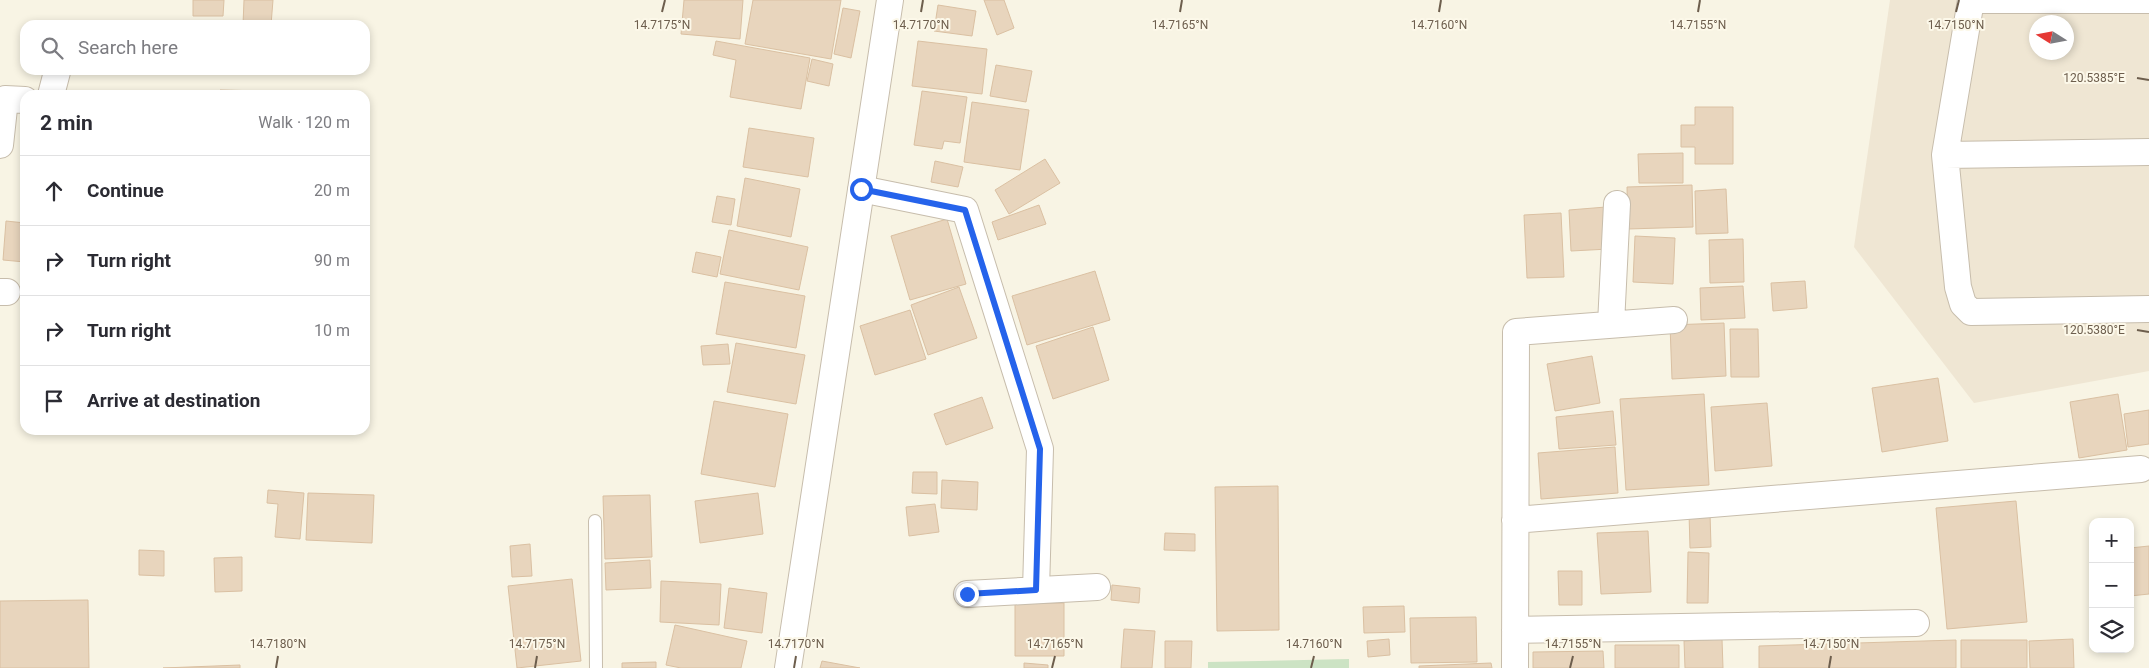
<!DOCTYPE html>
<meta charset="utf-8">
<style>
:root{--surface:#fff;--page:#f7f7f7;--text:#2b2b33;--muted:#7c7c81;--line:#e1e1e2}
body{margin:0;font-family:Roboto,sans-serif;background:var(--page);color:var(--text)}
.controls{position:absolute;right:15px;bottom:15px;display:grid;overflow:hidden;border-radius:10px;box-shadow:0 2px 8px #0003}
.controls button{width:45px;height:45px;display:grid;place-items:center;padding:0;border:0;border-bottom:1px solid var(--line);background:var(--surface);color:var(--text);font:25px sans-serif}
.compass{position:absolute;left:2029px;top:15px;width:45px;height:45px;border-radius:50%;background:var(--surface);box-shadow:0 2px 8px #0003;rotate:281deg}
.stop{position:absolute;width:15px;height:15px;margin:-11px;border:4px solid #2563eb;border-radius:50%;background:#fff}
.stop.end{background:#2563eb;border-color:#fff;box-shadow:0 1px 5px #0008}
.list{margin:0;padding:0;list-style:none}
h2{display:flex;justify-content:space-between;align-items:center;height:65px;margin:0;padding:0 20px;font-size:21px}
h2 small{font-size:16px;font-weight:400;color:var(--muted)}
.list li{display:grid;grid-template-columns:32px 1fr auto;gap:15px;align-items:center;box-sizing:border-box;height:70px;padding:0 20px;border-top:1px solid var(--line)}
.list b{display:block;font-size:19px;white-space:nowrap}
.list em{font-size:16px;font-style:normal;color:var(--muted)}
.icon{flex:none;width:28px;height:28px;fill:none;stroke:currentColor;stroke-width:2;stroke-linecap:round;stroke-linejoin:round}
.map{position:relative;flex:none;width:2149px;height:668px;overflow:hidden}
.search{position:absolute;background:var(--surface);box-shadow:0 2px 8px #0003;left:20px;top:20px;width:350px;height:55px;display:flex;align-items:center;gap:12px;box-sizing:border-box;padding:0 18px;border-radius:15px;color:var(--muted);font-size:19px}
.panel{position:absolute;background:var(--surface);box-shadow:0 2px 8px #0003;left:20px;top:90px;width:350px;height:345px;border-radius:15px}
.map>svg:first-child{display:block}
</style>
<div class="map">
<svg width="2149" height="668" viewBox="0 0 2149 668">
<rect width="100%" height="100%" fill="#f8f4e4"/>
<path fill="#efe6d3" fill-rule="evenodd" d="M1890 0H2149V371L1974 403 1854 247ZM2036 22H2066V52H2036Z"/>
<path fill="#cce3c4" d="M1349 659V668H1208V662Z"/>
<path fill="#e8d5bd" stroke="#dac0a2" d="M193 0H224L223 16H193Z
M244 0H273L271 25H243Z
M684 0H743L740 39 681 34Z
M753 0H841L831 59 745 44Z
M984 0H1004L1014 28 997 35Z
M938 5 976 11 972 36 934 31Z
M843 8 860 11 851 58 834 54Z
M716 41 810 58 801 109 730 97 736 60 713 55Z
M918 41 987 49 982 94 912 86Z
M812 59 833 64 829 86 807 81Z
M996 65 1032 71 1026 102 990 96Z
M220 90 264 91V95H220Z
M922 91 967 97 960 143 944 141 942 149 914 145Z
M972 102 1029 110 1020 170 964 162Z
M1695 107H1733V164H1695V147H1681V125H1695Z
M749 128 814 138 808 177 743 167Z
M1683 153V183H1639L1638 154Z
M1045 159 1060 183 1009 214 995 190Z
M935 161 963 167 958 187 931 182Z
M745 178 800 189 791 237 737 226Z
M1692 185 1693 227 1628 229 1627 187Z
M1726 189 1728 233 1696 234 1695 191Z
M717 196 735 199 731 225 712 222Z
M1039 205 1046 224 998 240 992 222Z
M1606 207 1609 249 1571 251 1569 210Z
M1561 213 1564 277 1527 278 1524 215Z
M947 219 966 284 910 300 891 236Z
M6 221 25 223V262L3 260Z
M729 230 808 247 799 290 720 274Z
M1635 236 1675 238 1673 284 1633 282Z
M1743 239 1744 282 1710 283 1709 240Z
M696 252 721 257 717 277 692 272Z
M1095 271 1110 320 1027 345 1012 296Z
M1805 281 1807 308 1773 311 1771 283Z
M725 282 805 296 796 348 716 334Z
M1743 286 1745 318 1701 320 1700 288Z
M959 287 977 338 928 355 911 305Z
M910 310 926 359 875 375 860 326Z
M1724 323 1726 376 1672 379 1670 325Z
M1093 327 1109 380 1053 399 1036 346Z
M1730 329H1758L1759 377H1731Z
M736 343 805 355 796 404 727 392Z
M728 344 730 364 703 365 701 346Z
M1592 356 1600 403 1555 411 1547 364Z
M1938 378 1948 441 1882 452 1872 388Z
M1704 394 1709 485 1626 490 1620 399Z
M2118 394 2127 450 2079 458 2070 402Z
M982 397 993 428 946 445 934 414Z
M714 401 788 414 775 487 701 474Z
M1767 403 1772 466 1715 471 1711 407Z
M2149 410V444L2128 447 2124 414Z
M1613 411 1616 445 1559 449 1556 417Z
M1615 447 1618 493 1541 499 1538 453Z
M913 472H937V494L912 493Z
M942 480 978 482 977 510 941 508Z
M1278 486 1279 630 1217 631 1215 487Z
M268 490 304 493 300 539 275 537 278 504 267 503Z
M308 493 374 495 372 543 306 540Z
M758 493 763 534 700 543 695 501Z
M650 495 652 557 605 559 603 496Z
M2016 501 2027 622 1947 629 1936 508Z
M935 504 939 532 909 536 906 507Z
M1689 513H1710L1711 547 1690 548Z
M1648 531 1651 592 1601 594 1597 533Z
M1165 533 1195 534V551L1164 550Z
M530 544 532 576 512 577 510 546Z
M2149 546V594L2130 596V548Z
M139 550 164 551V576L139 575Z
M1688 552 1709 553 1708 603H1687Z
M242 557V591L215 592 214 558Z
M650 560 651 588 606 590 605 563Z
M1558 571H1582V605H1559Z
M572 579 581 661 517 668 508 586Z
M661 581 721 584 719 625 660 622Z
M1112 585 1140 588 1139 603 1111 600Z
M729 588 767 593 762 633 724 628Z
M88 600 89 668H0V601Z
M1015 603H1064V656H1015Z
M1404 606 1405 632 1364 633 1363 607Z
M1476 617 1477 662 1411 663 1410 618Z
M675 625 747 641 741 668H681L666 665Z
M1124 629 1155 631 1152 668H1121Z
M1389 639 1390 655 1368 657 1367 641Z
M1722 639 1723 668H1685L1684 641Z
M2073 639 2074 668H2030L2029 641Z
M1956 640V668H1759V646Z
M1961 640H2027V668H1961Z
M1165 641H1192L1191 668H1165Z
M1615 645H1679V668H1615Z
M1603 651 1604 668H1533V652Z
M822 661 860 668H820Z
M656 662V668H622V663Z
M1024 663 1048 665V668H1024Z
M1491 663 1492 668H1419V666Z
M240 665V668H163Z"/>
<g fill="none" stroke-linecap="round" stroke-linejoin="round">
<g stroke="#c7bdac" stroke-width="14">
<path id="lane" d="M595 521 596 668"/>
</g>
<g stroke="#c7bdac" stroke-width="28">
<path id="street" d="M1971 0 1945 155 1958 287 1963 304 1971 312 2149 309
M1971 0H2149
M51 95 57 72
M0 145 5 99 25 100
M1945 155 2149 152
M861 189 965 210 1040 449 1036 590
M0 292H7
M1611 324 1617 204
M1515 520 2141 469
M967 594 1097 587
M1515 630 1916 623
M788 668 890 0
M1515 668 1516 332 1674 320"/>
</g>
<use href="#lane" stroke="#fff" stroke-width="12"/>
<use href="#street" stroke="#fff" stroke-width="26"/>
</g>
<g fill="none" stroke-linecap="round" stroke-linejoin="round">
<path stroke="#2563eb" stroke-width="6" d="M861 189 965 210 1040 449 1036 590 967 594"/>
</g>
<path fill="none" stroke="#6d5e4d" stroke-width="2" d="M662 12 665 0M921 12 923 0M1180 12 1182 0M1439 12 1441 0M1698 12 1700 0M1956 12 1959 0M2137 78 2149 80M2137 330 2149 332M276 668 278 656M535 668 537 656M794 668 796 656M1052 668 1055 656M1311 668 1314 656M1570 668 1573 656M1829 668 1831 656"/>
<g font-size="12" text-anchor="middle" fill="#6d5e4d" stroke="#fcf8e9" stroke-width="4" stroke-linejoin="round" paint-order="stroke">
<text x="662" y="29">14.7175°N</text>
<text x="921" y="29">14.7170°N</text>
<text x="1180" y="29">14.7165°N</text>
<text x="1439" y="29">14.7160°N</text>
<text x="1698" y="29">14.7155°N</text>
<text x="1956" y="29">14.7150°N</text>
<text x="2094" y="82">120.5385°E</text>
<text x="2094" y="334">120.5380°E</text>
<text x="278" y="648">14.7180°N</text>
<text x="537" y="648">14.7175°N</text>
<text x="796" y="648">14.7170°N</text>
<text x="1055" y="648">14.7165°N</text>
<text x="1314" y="648">14.7160°N</text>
<text x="1573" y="648">14.7155°N</text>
<text x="1831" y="648">14.7150°N</text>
</g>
</svg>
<div class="controls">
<button>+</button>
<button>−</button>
<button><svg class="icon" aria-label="layers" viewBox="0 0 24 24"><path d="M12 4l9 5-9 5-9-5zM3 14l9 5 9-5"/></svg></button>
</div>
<svg class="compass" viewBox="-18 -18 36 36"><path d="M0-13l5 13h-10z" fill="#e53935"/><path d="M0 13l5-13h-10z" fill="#7c7c81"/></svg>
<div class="stop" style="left:861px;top:189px"></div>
<div class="stop end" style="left:967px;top:594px"></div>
<div class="search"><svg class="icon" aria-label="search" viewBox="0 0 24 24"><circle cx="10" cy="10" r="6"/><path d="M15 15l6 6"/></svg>Search here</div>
<section class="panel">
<h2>2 min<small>Walk · 120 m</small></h2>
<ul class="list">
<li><svg class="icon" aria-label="ahead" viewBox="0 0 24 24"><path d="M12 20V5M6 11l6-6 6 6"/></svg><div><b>Continue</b></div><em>20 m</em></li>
<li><svg class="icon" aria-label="right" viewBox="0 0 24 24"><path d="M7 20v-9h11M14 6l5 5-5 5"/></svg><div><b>Turn right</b></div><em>90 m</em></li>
<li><svg class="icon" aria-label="right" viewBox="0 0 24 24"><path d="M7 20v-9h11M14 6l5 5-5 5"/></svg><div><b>Turn right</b></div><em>10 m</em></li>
<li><svg class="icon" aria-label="arrive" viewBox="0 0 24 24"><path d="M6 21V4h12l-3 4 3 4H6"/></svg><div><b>Arrive at destination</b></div></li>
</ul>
</section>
</div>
